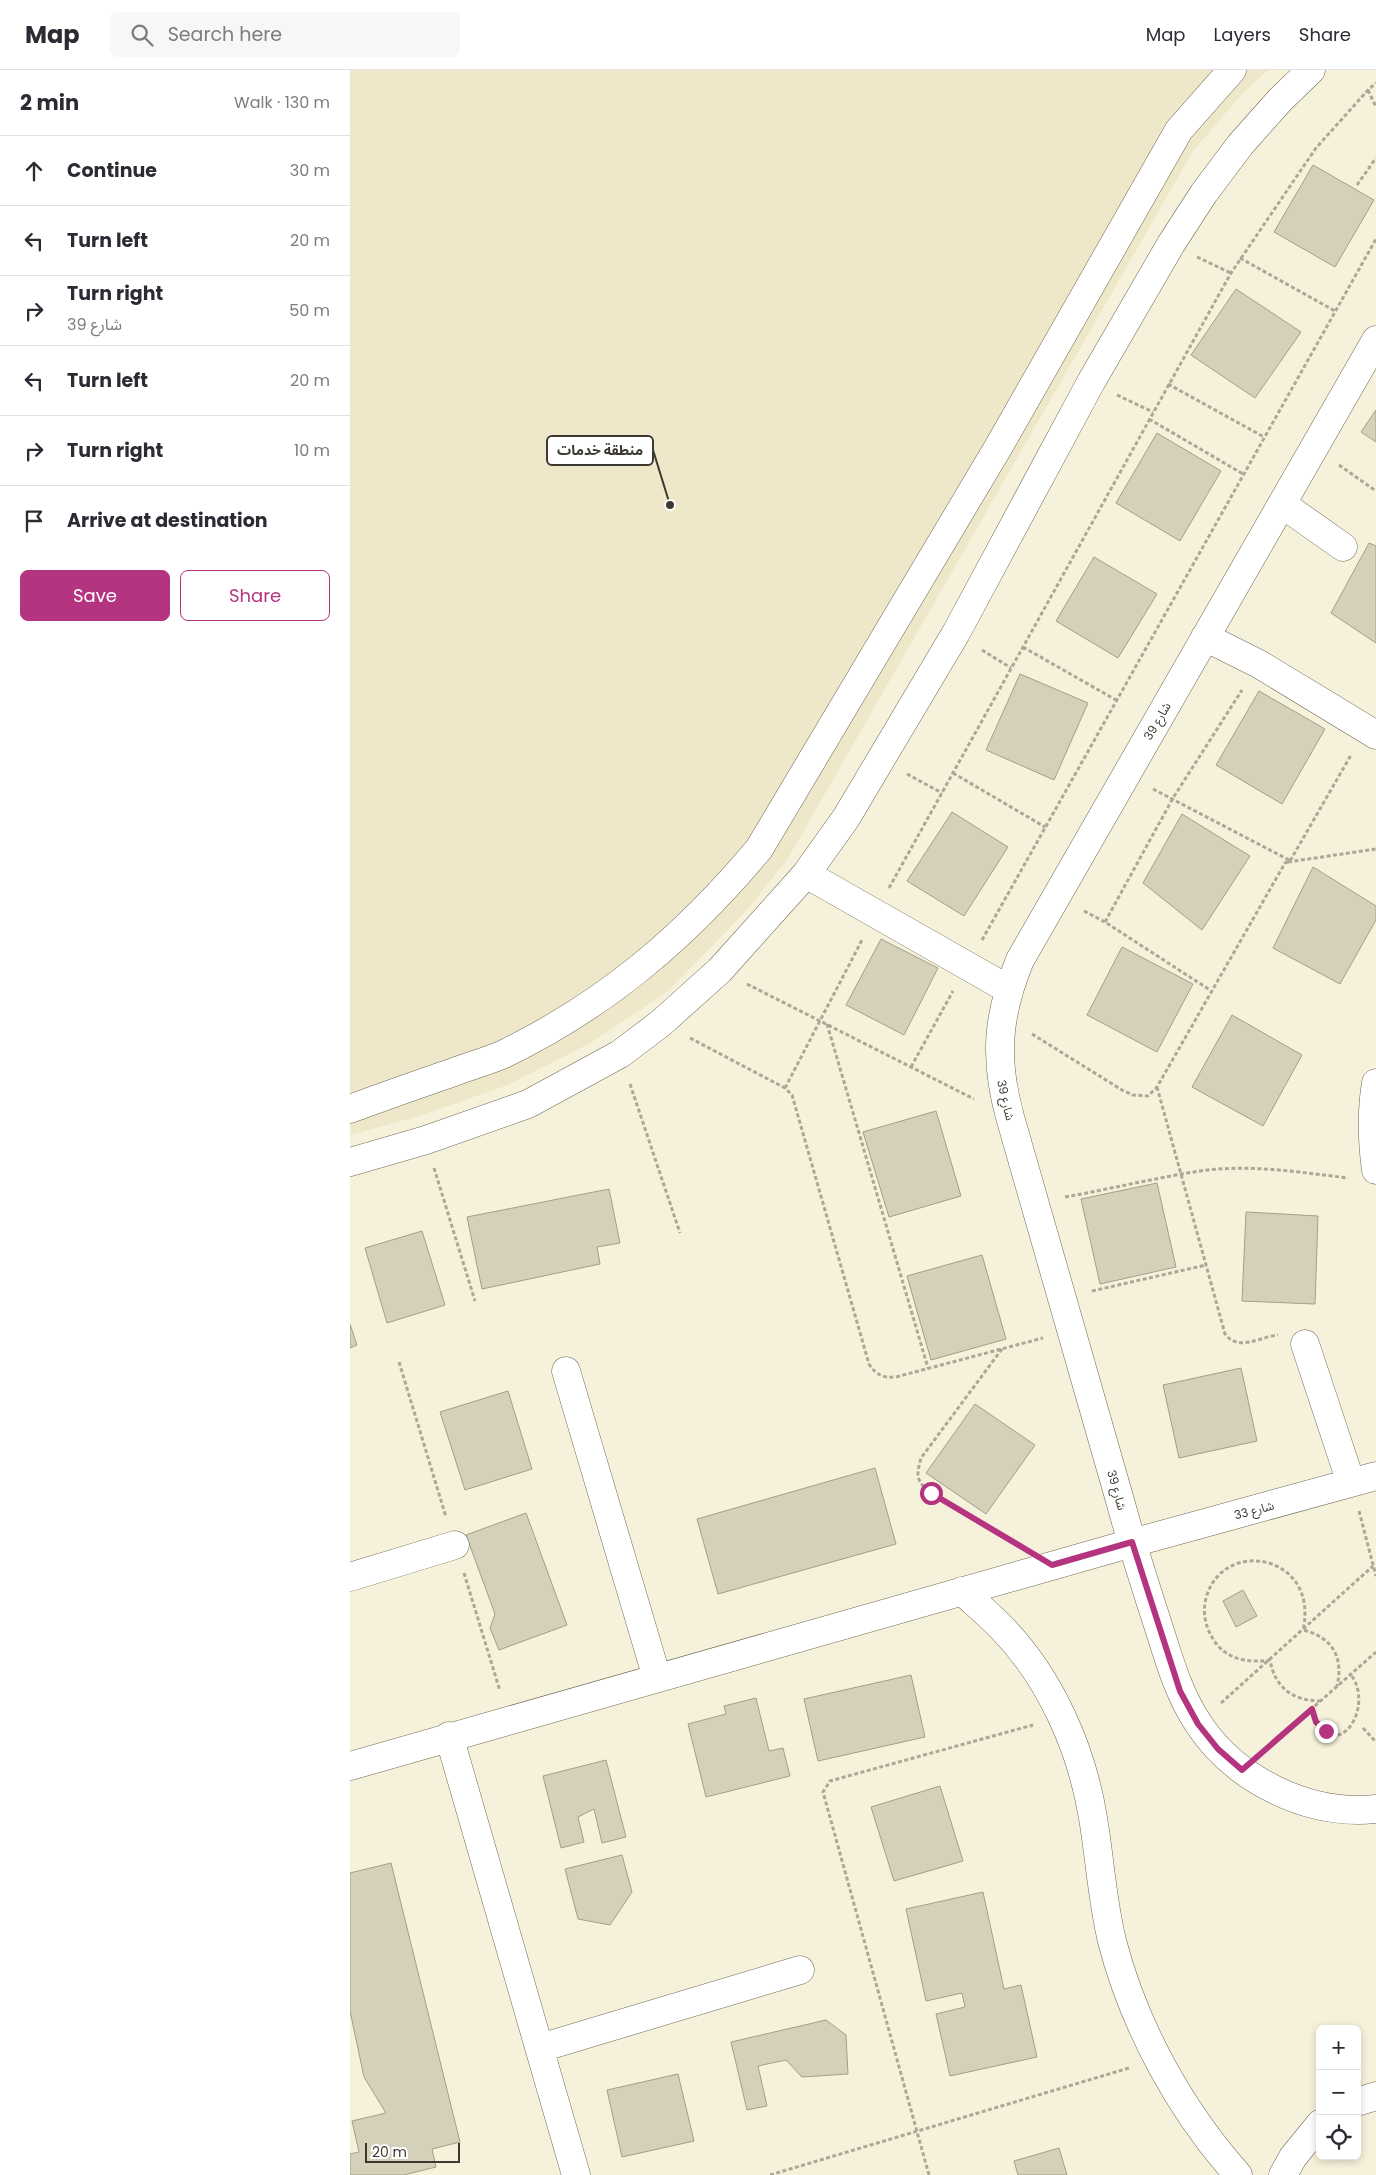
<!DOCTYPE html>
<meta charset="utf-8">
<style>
:root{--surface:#fff;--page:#f7f7f7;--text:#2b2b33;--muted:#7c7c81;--line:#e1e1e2;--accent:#b5347f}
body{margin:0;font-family:Poppins,"Noto Sans Arabic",sans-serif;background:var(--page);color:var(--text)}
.controls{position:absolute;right:15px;bottom:15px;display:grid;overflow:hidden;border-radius:8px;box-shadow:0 2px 8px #0003}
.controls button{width:45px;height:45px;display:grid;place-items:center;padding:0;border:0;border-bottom:1px solid var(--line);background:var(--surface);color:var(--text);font:25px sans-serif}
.scale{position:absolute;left:15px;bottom:12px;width:95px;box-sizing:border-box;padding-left:5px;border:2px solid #3b3930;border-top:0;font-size:14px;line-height:18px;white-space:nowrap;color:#3b3930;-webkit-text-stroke:4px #fff;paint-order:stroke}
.stop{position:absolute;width:15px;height:15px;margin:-11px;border:4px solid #b5347f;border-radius:50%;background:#fff}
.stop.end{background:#b5347f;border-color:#fff;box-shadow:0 1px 5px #0008}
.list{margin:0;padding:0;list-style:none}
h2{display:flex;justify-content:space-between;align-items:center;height:65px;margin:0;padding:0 20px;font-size:21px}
h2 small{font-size:16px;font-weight:400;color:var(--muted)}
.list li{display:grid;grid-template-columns:32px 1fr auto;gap:15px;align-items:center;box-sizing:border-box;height:70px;padding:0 20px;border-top:1px solid var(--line)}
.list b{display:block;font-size:19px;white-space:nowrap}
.list p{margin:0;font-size:16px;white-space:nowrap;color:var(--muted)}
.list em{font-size:16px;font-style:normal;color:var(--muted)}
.actions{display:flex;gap:10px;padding:15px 20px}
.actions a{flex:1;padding:11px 0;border:1px solid var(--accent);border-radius:8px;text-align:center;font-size:18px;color:var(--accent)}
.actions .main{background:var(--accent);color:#fff}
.icon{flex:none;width:28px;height:28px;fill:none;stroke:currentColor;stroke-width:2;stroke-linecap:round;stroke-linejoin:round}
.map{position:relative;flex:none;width:1026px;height:2105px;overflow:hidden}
header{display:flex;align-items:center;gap:30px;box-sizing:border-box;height:70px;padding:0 25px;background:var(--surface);border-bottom:1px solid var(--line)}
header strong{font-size:24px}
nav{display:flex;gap:28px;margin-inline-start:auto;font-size:18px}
.search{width:350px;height:45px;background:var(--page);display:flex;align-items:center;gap:12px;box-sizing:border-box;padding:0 18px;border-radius:8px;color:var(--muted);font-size:19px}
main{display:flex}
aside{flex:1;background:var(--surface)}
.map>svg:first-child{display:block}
</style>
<header>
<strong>Map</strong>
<div class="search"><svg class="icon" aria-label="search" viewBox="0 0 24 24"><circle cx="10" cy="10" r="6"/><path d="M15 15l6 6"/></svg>Search here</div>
<nav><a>Map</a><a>Layers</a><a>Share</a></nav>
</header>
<main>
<aside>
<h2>2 min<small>Walk · 130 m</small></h2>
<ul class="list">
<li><svg class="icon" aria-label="ahead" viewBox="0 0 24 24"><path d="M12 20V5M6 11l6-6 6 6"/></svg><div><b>Continue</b></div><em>30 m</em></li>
<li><svg class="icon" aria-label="left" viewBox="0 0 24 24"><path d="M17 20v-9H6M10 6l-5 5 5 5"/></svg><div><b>Turn left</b></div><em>20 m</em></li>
<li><svg class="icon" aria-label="right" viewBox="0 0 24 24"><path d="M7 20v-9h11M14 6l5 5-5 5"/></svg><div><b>Turn right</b><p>شارع 39</p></div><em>50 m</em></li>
<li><svg class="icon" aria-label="left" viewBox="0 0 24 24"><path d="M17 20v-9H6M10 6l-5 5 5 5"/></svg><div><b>Turn left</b></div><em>20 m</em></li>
<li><svg class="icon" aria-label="right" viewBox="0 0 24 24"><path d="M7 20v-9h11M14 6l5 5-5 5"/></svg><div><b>Turn right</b></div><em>10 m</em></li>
<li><svg class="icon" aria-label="arrive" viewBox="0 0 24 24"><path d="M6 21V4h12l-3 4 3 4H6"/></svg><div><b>Arrive at destination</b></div></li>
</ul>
<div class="actions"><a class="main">Save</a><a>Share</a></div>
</aside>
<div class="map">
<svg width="1026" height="2105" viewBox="0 0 1026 2105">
<rect width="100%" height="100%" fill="#f6f1da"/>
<path fill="#eee7c9" d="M0 0H918L892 24 843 81 437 790 395 842 317 922 242 972 158 1015 66 1047 0 1065Z"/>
<path fill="#d5d0ba" stroke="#a39e89" d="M963 95 1024 130 985 197 924 162Z
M886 219 951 262 905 328 841 285Z
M1026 340V372L1011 362Z
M807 363 871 401 830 471 766 433Z
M1019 473 1026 476V573L981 543Z
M744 487 807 524 768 588 706 551Z
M670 604 738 633 704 710 636 680Z
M909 621 975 659 932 734 866 695Z
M602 742 658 777 614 846 557 811Z
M832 744 900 786 852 860 793 813Z
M963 797 1026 836V850L990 914 923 878Z
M531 869 588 898 554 965 496 935Z
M772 877 843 914 807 982 737 945Z
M882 945 952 985 913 1056 842 1017Z
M586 1041 611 1126 539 1147 513 1062Z
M807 1113 826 1197 750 1214 731 1129Z
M259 1119 270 1173 247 1177 250 1194 132 1219 117 1147Z
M896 1142 968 1146 965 1234 892 1231Z
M72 1161 95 1235 37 1253 15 1178Z
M632 1185 656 1269 581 1290 557 1206Z
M0 1254 7 1275 0 1278Z
M891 1298 907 1371 829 1388 813 1315Z
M158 1321 182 1399 115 1420 90 1342Z
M625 1334 685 1375 636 1444 576 1403Z
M525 1398 546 1474 368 1524 347 1449Z
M176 1443 217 1555 149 1580 140 1558 145 1544 116 1465Z
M893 1520 907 1546 886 1557 873 1531Z
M561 1605 575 1667 468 1691 454 1629Z
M406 1628 419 1681 433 1678 440 1706 356 1727 338 1654 376 1644 374 1636Z
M256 1690 276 1767 252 1773 244 1739 228 1747 234 1772 211 1778 193 1706Z
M590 1716 613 1791 544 1811 521 1737Z
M272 1785 282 1822 260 1855 228 1849 215 1799Z
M41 1793 110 2072 82 2079 86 2097 54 2105H0V2084L9 2082 2 2051 36 2043 14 2007 0 1941V1803Z
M633 1822 654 1919 671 1915 687 1987 600 2006 586 1944 615 1937 612 1923 576 1931 556 1839Z
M476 1950 496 1965 498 2004 452 2007 436 1990 408 1996 417 2036 397 2040 381 1972Z
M328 2004 344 2071 272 2087 257 2020Z
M709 2078 717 2105H668L664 2091Z"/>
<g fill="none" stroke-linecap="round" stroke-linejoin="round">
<g stroke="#6d6854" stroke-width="29">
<path id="minor" d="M1026 270 670 890C647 946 644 989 660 1047 697 1176 734 1305 771 1434 782 1475 795 1515 808 1555 819 1589 828 1623 848 1653 885 1710 958 1746 1026 1739
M932 434 993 477
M855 567 909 594 1026 665
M456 804 658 919
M1026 1013C1021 1043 1022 1071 1026 1100
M0 1039C35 1026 69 1014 104 1002 120 996 138 991 154 984 258 933 335 867 409 779L649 376 829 60 882 0
M0 1092 76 1070 178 1034 270 984 311 953 370 900 456 804 496 748 606 563 741 312 821 174 854 123 890 75 930 30 961 0
M955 1274 1001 1413
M216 1301 307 1608
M0 1507 105 1475
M612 1521C625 1533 638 1544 651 1557 700 1607 732 1679 743 1748 750 1789 752 1830 762 1871 784 1956 830 2040 888 2105
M99 1666 226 2105
M0 1696 782 1473 1026 1406
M190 1978 450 1900
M1007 2032 1026 2026
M933 2105 943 2087 970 2054"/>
</g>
<path stroke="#aba896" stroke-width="3" stroke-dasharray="4 2.5" stroke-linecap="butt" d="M1018 20 1026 37
M1007 115 1026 88
M847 187 881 203
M890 188 985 241
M818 314 914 367
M767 325 803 342
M799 349 893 404
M989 395 1026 421
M673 577 766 630
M632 580 661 598
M603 703 695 757
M557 704 592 723
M803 719 939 790
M938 792 1026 779
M539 818 881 203 966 78 1018 20 1026 13
M734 841 755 852 863 922
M755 852 823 728 892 620
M632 870 1026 169
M397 914 624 1029
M477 954 578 1298
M682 964 772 1020 783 1025 798 1026 807 1017 935 793 940 791 1001 685
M340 968 435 1018 442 1025 519 1294C526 1305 533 1308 546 1307L693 1268
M561 997 603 921
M280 1014 330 1163
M807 1017 875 1264C889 1282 909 1267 928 1265
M435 1018 512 870
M84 1098 125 1231
M715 1127C760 1119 805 1108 850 1101 899 1094 949 1102 998 1108
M742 1221 856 1195
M652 1279 571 1388C566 1406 566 1411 581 1423L667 1474
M49 1292 96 1447
M1009 1441 1026 1506
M114 1503 150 1621
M971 1631C943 1631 925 1618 920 1590 899 1593 878 1590 865 1572 856 1559 852 1544 856 1528 873 1466 970 1485 953 1560 982 1567 994 1587 987 1616
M871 1633 1023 1496
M962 1639C985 1701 1026 1637 1001 1605
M1013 1658 1026 1672
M916 1679 1026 1582
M420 2105 779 1998
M579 2105 473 1722 480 1711 683 1655"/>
<use href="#minor" stroke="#fff" stroke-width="28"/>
</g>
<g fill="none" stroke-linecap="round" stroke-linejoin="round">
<path stroke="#b5347f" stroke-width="6" d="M581 1423 702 1495 782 1472 830 1621 848 1654 868 1679 892 1700 962 1639 966 1652 976 1661"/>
</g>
<g text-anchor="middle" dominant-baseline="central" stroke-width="4.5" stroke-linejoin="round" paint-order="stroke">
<g font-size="12" fill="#3b3930" stroke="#fff">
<text transform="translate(807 651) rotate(-60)">شارع 39</text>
<text transform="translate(656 1030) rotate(77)">شارع 39</text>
<text transform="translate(767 1420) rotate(74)">شارع 39</text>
<text transform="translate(904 1440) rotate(-15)">شارع 33</text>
</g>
</g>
<path fill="none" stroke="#3b3930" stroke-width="2" d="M320 435L303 380"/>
<circle fill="#3b3930" stroke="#fff" stroke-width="2" cx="320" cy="435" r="5"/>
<rect fill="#fff" stroke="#3b3930" stroke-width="2" x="197" y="366" width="106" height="29" rx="5"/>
<g font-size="14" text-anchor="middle" font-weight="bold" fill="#3b3930">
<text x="250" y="385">منطقة خدمات</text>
</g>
</svg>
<div class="controls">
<button>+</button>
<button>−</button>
<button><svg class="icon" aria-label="locate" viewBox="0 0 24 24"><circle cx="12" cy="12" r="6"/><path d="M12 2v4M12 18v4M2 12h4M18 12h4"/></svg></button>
</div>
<div class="scale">20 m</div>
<div class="stop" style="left:581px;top:1423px"></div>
<div class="stop end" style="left:976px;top:1661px"></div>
</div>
</main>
